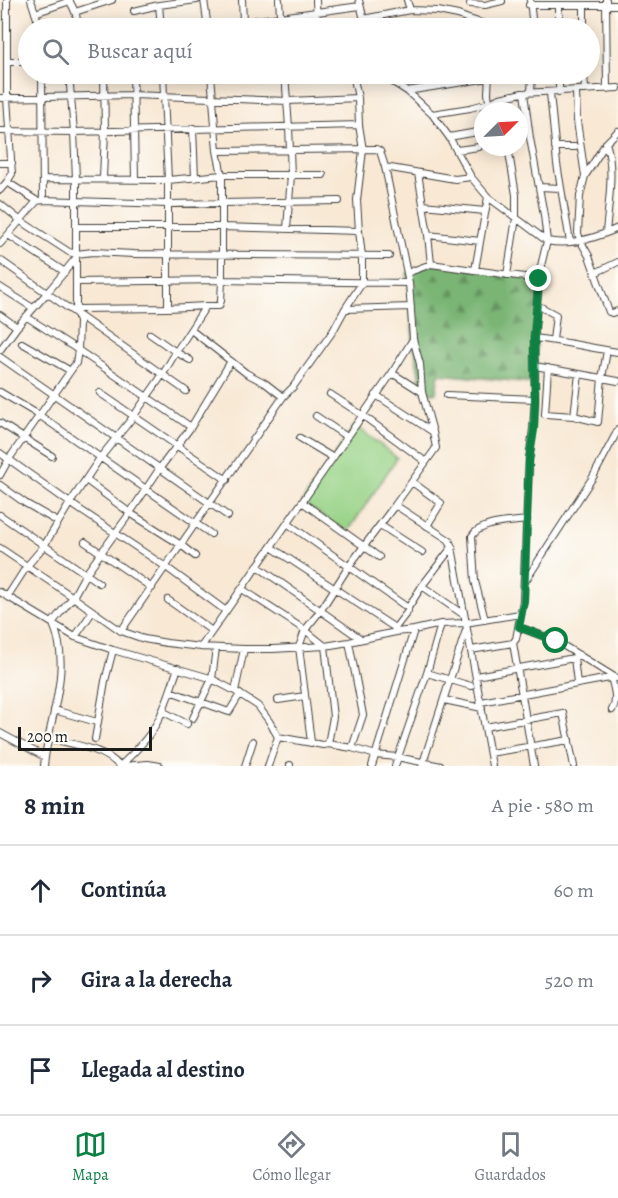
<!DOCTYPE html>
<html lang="es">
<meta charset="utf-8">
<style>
:root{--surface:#fff;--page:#f6f6f7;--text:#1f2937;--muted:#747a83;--line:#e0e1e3;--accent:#0b8043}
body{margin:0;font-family:Alegreya,serif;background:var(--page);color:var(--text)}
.compass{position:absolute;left:474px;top:102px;width:54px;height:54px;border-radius:50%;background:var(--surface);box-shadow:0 3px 15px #0003;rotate:66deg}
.scale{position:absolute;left:18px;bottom:15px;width:134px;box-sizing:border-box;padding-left:6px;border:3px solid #1c1c1c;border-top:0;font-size:16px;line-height:21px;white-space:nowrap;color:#1c1c1c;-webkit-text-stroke:4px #fdfcf7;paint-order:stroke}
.stop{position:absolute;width:18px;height:18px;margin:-14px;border:4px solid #0b8043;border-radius:50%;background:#fff}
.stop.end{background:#0b8043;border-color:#fff;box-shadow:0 2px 6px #0008}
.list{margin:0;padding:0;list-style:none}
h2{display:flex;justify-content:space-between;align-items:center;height:78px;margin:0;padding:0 24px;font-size:26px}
h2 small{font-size:20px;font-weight:400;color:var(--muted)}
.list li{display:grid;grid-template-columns:39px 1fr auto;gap:18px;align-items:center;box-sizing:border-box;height:90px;padding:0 24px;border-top:2px solid var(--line)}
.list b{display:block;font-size:22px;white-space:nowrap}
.list em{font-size:20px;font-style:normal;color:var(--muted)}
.icon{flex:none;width:33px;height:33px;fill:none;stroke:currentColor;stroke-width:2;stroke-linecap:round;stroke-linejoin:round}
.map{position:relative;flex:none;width:618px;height:766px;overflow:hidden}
.search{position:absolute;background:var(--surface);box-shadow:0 3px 15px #0003;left:18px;right:18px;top:18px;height:66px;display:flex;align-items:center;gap:15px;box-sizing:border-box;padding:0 21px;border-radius:33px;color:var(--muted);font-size:22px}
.sheet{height:348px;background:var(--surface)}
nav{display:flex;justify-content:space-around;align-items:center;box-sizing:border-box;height:84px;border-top:2px solid var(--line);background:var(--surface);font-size:16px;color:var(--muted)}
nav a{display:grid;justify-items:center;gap:3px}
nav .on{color:var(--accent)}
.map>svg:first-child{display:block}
</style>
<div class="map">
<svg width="618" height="766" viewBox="0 0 618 766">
<defs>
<pattern id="forest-firs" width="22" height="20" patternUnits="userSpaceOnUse" patternTransform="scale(1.5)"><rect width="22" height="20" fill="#7ab574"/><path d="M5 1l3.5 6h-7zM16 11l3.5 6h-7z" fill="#63925e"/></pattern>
</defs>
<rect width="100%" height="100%" fill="#fdfcf7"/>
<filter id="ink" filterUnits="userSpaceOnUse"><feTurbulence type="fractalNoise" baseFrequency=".0167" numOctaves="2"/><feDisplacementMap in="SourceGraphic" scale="12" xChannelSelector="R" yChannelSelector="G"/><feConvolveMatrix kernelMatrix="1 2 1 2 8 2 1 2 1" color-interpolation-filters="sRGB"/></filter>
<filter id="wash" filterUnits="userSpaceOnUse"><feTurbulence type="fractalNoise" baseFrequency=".008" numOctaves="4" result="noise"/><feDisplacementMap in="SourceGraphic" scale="24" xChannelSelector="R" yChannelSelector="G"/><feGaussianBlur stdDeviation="1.35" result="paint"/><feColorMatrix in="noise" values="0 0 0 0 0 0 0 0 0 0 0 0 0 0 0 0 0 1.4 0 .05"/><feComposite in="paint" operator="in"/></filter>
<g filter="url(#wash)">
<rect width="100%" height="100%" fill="#f8e8d4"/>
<path fill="url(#forest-firs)" stroke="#4b6848" stroke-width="1.5" d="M431 264 539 279 535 383 439 374 436 393 422 392 413 339 409 287 415 286 414 278H408L407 273Z"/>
<path fill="#98d387" stroke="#5a7852" stroke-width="1.5" d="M355 425 397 458 347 533 302 502Z"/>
</g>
<g filter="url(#ink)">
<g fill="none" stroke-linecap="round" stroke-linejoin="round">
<g stroke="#3d3b38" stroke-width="8">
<path id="minor" d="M31 0 40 28
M69 0C74 9 80 19 75 28
M204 0 208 28
M242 0 243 21
M279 0 281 28
M316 0 317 28
M359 0 366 28
M407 0 410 10
M530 0 533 28
M606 0 607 89
M470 4 485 5 502 1
M159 5 161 28
M529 5H618
M559 5V28
M134 11 159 5 197 0
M75 12 112 0
M35 13 70 1
M363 19 410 10 438 11 458 15 466 18 477 28
M469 19 497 28
M180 28 208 27 360 6
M461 28 475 26
M584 28V5
M7 62H28
M42 74 43 200
M133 74 135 179
M163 74 168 180V308
M285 74 289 127 291 175 287 229
M380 74 407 91 432 114 449 137 471 177 488 197 547 241C571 246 596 238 618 228
M489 74 488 93 490 111
M584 74 585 90
M212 77 238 74
M407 91 489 78
M576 91 577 121 585 176
M531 92 532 74
M559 92V74
M524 93 530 138 544 215 547 241 540 270 534 338 535 399 533 429 529 460 523 601 516 639 513 643 534 766
M550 93 557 164 570 242
M0 98 133 95 288 101 358 98
M500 98 502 111
M432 114 470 108 489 103 500 98 522 93 618 88
M193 128 195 178
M0 131 74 132 359 125
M618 131 606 143 585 176 580 196 578 233 580 240 589 256 609 312 612 313 618 311
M449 137 483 131
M555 147H575
M457 150 479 147
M0 163H12
M385 167 455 179 471 177
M103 178 105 131 104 74
M43 179 168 180 222 175H323
M7 182 37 201 43 200 168 204 339 201
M539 187 561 188
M0 190 7 182 12 174 7 98V0
M0 204 21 221 69 252 76 254 93 252 134 254 389 256
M423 205 485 211
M76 227H222L359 231
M606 233C608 207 615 167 606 143
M8 235 65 272
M428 235 480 241
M0 244 37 201
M0 260 186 391
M431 264 539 279
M475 270 488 197
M407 273 431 264 428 235 418 173
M595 273 618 262
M507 275 516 218V195L508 147
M76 282 222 280 409 283
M0 287 33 308
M537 305 556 315 553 340
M206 306H219L221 301 222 280V175L217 151 211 74
M345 309 411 307
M0 315 17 327
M27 317 78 350 191 427
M191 330 246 373 265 383 283 397
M150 334 176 352 190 360
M534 338C562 341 590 348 618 352
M22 343 69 370
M0 350 17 327 47 293 76 258
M0 357 228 516
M535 366 618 381
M548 368 545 414 574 416
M392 373 422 392
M579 374 574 416 598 422 602 378 607 351
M0 392 39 415 211 534
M100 393 227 480
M330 394 362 415 426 462
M376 395 433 432
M447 395 535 399
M316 416 347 437
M0 423 52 456
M300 438 332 457
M0 453 70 503 166 567 226 611
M0 475 9 459 76 363 78 350 79 322 76 309V179L74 132 69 74
M86 480 130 513 181 545 195 556
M412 482 441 503 427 526
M0 485 25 503 58 522
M302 502 379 557
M395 505 449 540 452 547 492 766
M0 515 99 583
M287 523 408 608V611L395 628 396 632
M380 525 422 552
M85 542 152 588
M271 547 395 628
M0 548 73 597 121 631 144 639 167 643 201 647 244 649H273L325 646 349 642 396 632 414 630 441 624 465 623 520 614
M257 566 361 639
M524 583 593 477 618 430
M422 586 464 615
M242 589 305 630 325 646 333 717 328 744
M0 592 75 637 113 650 210 678 235 691 258 706 269 721 278 737 268 766
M7 597 27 566 44 546 70 503 100 458 133 417 163 374 176 352 206 306 168 308 76 309
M168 600 212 631
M408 608 422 586 452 547
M485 620 475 581 472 536C481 522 511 522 527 520
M52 623 73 597 85 575 130 513 160 468 191 427 231 361
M519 627 556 641 616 678
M121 631 283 397 293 387 333 331 345 309 362 283V256L359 231 357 200 363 150 359 125 358 98 353 74
M75 637 93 611
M349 642 363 715 352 748
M201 647 392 373 413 339 409 283 385 167 380 151 376 149 217 151
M471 650 513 643
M574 658 577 683
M427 673 471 686
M476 676 574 658 579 655
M611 677C614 688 618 701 612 710
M170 691 229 712 240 694
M235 691 244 649
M278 700 305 696
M444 700 482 708
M481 702 615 677
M54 710 97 722
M162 711 187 724
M193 718 212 679 216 648
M485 727 563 713 574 766
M0 733 45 757
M278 737 323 745 328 744 352 748 376 755 397 757 441 766
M49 738C70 744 105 748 119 766
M95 739 105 681 113 650
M311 742 299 647 305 630 321 610 349 566 395 505 436 448 433 432 422 392 420 364 413 339
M490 753 569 740
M44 766C48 720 73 669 53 624
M120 766C133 754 146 741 155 726 166 708 171 687 178 668
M123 766 148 764 160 766
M245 766 253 741
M290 766V765
M372 766 414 630
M395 766 427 673 441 624
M422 766 466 630"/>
</g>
<use href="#minor" stroke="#fff" stroke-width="6"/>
</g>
</g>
<g fill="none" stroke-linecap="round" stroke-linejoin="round" filter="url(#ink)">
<path stroke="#0b8043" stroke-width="8" d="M539 279 534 338 535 399 534 429 529 460 524 601 519 627 556 641"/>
</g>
</svg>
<svg class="compass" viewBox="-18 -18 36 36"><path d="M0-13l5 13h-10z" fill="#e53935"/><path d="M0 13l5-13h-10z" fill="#747a83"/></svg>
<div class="scale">200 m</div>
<div class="stop" style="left:556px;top:641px"></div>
<div class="stop end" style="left:539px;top:279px"></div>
<div class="search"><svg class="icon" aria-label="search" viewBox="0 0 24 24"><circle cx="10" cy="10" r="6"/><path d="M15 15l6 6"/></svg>Buscar aquí</div>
</div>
<section class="sheet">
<h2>8 min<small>A pie · 580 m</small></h2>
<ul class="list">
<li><svg class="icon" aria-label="ahead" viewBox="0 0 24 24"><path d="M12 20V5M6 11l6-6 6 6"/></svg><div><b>Continúa</b></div><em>60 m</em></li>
<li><svg class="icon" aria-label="right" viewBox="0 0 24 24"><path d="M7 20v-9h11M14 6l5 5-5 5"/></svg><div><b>Gira a la derecha</b></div><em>520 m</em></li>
<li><svg class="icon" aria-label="arrive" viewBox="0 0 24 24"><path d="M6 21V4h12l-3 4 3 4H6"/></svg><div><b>Llegada al destino</b></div></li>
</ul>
</section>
<nav>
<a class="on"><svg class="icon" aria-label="map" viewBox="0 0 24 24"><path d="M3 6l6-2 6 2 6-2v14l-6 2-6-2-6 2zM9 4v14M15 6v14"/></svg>Mapa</a>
<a><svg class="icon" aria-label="directions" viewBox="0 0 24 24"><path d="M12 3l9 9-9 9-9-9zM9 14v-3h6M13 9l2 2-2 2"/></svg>Cómo llegar</a>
<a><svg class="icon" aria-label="saved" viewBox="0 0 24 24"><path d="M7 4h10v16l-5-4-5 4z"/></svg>Guardados</a>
</nav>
